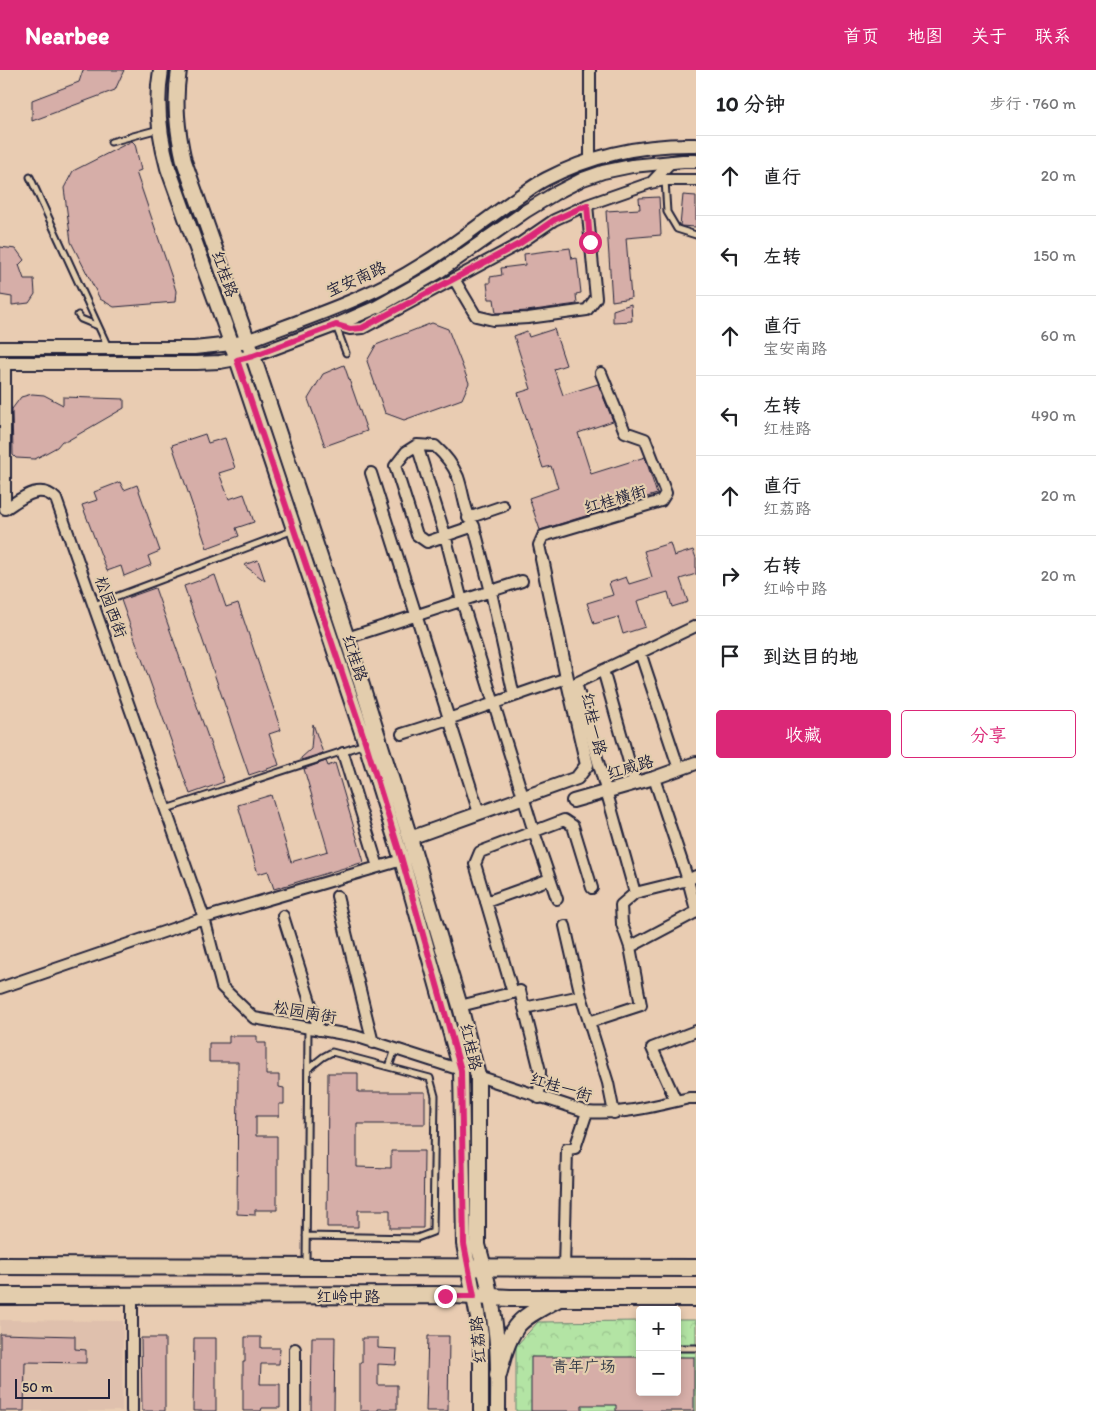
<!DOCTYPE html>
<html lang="zh">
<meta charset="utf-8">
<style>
:root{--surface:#fff;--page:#f6f6f6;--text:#202124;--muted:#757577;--line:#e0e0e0;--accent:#db2777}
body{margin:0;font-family:Itim,"LXGW WenKai TC",sans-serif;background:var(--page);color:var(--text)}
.controls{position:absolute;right:15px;bottom:15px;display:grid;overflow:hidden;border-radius:5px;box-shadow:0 2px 8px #0003}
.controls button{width:45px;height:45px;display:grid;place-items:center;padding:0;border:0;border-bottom:1px solid var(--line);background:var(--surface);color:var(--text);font:25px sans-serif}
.scale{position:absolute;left:15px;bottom:12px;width:95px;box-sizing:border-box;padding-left:5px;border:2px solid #22223b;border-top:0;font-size:14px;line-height:18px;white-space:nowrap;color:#22223b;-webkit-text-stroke:4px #e3cdad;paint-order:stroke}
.stop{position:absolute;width:15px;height:15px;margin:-11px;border:4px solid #db2777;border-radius:50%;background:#fff}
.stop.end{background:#db2777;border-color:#fff;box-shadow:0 1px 5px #0008}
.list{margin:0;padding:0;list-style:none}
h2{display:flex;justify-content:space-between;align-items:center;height:65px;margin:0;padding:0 20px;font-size:21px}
h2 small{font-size:16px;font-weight:400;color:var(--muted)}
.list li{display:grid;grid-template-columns:32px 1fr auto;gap:15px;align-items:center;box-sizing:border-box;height:80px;padding:0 20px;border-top:1px solid var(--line)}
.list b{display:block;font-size:19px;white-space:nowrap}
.list p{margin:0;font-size:16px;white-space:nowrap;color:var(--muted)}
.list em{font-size:16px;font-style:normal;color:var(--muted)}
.actions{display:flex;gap:10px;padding:15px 20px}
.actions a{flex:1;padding:11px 0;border:1px solid var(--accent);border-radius:5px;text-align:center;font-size:18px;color:var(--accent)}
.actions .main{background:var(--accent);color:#fff}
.icon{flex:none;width:28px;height:28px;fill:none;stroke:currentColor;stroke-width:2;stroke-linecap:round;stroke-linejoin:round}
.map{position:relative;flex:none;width:696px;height:1341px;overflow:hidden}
header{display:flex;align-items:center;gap:30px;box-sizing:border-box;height:70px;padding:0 25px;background:var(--accent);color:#fff}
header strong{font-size:24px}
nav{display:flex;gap:28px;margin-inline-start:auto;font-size:18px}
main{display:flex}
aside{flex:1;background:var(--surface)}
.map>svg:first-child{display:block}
</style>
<header>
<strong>Nearbee</strong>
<nav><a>首页</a><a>地图</a><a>关于</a><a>联系</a></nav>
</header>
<main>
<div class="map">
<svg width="696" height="1341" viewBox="0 0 696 1341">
<defs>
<pattern id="park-crowns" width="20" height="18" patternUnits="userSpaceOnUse" patternTransform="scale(1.25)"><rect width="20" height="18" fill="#b3e4a4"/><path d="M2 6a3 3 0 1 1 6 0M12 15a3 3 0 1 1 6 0" fill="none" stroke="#9ac38e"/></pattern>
</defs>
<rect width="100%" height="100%" fill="#e9ccb2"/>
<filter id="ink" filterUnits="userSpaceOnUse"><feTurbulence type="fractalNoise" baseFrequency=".02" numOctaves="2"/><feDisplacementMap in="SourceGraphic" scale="10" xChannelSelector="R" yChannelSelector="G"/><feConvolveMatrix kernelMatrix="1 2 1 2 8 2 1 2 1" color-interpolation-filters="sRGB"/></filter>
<g filter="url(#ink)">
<path fill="#dfc0ad" d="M0 1250 123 1251 122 1341H0Z"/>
<path fill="url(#park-crowns)" stroke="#6a8370" d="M677 1250H696V1341H516V1276L538 1252 640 1251V1322H677Z"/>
<path fill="#d6aea8" stroke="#22223b" d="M83 0H124L115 20 32 51V30L79 12Z
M132 71 135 74 141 100 136 102 172 208 176 221 175 232 114 237 100 229 71 172 64 118 73 101Z
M683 125 696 126V157L680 156Z
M659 127 661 165 626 168 631 228 612 231 606 141 640 139 639 128Z
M0 177 16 179 24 190 19 195 24 209H34L35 224 29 233 12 235V227L0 225Z
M570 178 572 189 577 188 581 223 576 224 577 234 527 241 496 243 494 229H489L487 213H490V207L502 205 501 198 525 195 524 184Z
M631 234 632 251 613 252V240Z
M432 253 448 259 469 313 462 329 404 350 385 343 367 291 376 275Z
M554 259 566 295 554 299 563 325 598 314 613 351 578 363 591 404 645 387 657 424 540 460 529 428 558 418 551 396 543 398 518 323 531 319 514 266 527 261 529 267Z
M344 295 367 361 325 376 308 329 323 304Z
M32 324 44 325 63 335V327L124 329V338L67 371H62L57 377 35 389 16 388 13 385 12 339 21 327Z
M205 364 208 373 225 368 235 398 219 403 229 429 244 424 254 452 236 458 239 466 207 478 172 375Z
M120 412 124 420 137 415 160 481 148 486 151 495 124 506 121 496 107 501 82 435 97 430 94 422Z
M670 473 674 486 693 480 696 488V504L680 509 688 532 672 537 668 522 637 531 645 557 623 564 618 547 594 554 587 533 613 525 609 513 626 507 629 514 652 507 644 481Z
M258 490 265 511 244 495Z
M215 505 226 537 238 533 281 660 269 664 279 695 249 705 184 516Z
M155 518 224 712 190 724 121 530Z
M313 654 323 683 301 690V688L311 679Z
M326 691 328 696 335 693 364 792 274 819 268 801 258 804 238 735 271 725 291 792 328 781 304 699Z
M229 966H257V973H266V1005H279V1017L284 1018V1034H279V1046H256V1066H277V1140H255V1145L237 1144 238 992H209V973H229Z
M328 1003H358V1022H425V1054H357V1097L391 1098V1081H424L423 1158H390V1140H358V1157H327Z
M0 1264 75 1266V1279L86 1280V1293L25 1292 24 1341H0Z
M428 1266H449L448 1341H426Z
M245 1267H261V1278H280L279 1294H261L260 1314H280V1338H262L261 1341H243V1292H245Z
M312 1267H335L334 1341H311Z
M141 1268H165V1341H142Z
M194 1268H216V1341H193Z
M362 1268H378V1278L397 1279 396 1295 378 1294V1315H397V1339H378V1341H360V1292H362Z
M531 1287H640V1322H677V1287H694V1341H616V1335H582V1341H531Z"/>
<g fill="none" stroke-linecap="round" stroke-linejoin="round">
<g stroke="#22223b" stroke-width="9">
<path id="service" d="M111 72 159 59
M30 107 108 277
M665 110 667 142 677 159 696 165
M78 245 81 249 98 256
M336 256 346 283
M94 535 294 460
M166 739 365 674
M389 997 395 979
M306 1166 417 1168 433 1162 435 1026 430 1008 332 982 323 987 308 999
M306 1195 308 958
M677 1278H696"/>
</g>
<g stroke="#22223b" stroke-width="14">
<path id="minor" d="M590 0V90
M651 113 672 91
M454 209 476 246 493 250 528 248 587 240 596 228 587 135
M336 255 350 259 363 258 519 174 554 150 587 135 650 113 665 110H696
M5 293V439C21 429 39 412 56 429L204 848 222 917 254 948 355 966 461 1000
M417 375 445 465 462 531 534 762 557 829
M371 403 479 743
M468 448 503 436
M474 456 427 472 417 465 395 396 406 382 417 375 435 376C444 384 453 395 458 407 464 424 464 441 474 456L491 522 514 626
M542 489 539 475 543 466 661 431 666 423 645 369 625 362 601 303
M347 568 522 511
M640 582 679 699
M603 600 635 713
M402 664C458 647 512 626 567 608
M343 683 378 797
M654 708 688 810 696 840
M635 823 576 613 696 556
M337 826 373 973
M486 832 550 809
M283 846 319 960
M565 856 581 926 608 1013 614 1043
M630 877 696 842
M0 918 204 848 402 790
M513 923 475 794 480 782 564 750 573 756 592 818
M460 936 520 921 540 1001 539 1028
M524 938 581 926
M589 952 641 935 630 877 622 854 621 835 635 823 688 810 696 806
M478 1006 587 1042C622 1045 655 1036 689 1028H696
M676 1031 652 978 696 961
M564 1199 567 1079 575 1078 587 1042
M132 1341V1226
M295 1341V1279"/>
</g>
<g stroke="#22223b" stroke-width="16">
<path id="tertiary" d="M0 278H194L232 274 247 271C306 248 368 229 421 195 457 174 489 146 524 123 531 118 538 113 546 109 594 84 642 74 696 75
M0 293H197L220 292 253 286 336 255 377 237 437 203 526 141 554 124 583 109 603 102 632 96 683 91H696
M573 731 654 708 696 693
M410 768 577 708 587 695 567 608 542 489"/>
</g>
<g stroke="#22223b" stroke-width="18">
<path id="secondary" d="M161 0C155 34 159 65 168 98L237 289 366 674 402 790 461 1000 464 1174 481 1264V1341
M179 0C174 32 177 60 184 91L253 286 347 568 410 768 460 936 478 1006V1175C486 1203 493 1233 496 1263 499 1289 498 1315 498 1341"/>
</g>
<g stroke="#22223b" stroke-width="20">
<path id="primary" d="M0 1196 696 1198
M0 1226 454 1225 510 1228H696
M498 1305C502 1289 506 1271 516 1257 525 1245 543 1237 557 1229"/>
</g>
<use href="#service" stroke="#e3cdad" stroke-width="5"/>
<use href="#minor" stroke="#e3cdad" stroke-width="10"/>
<use href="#tertiary" stroke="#e3cdad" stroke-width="12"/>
<use href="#secondary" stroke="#e3cdad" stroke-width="14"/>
<use href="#primary" stroke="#e3cdad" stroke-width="16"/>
</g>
</g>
<g fill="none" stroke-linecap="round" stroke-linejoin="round" filter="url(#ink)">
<path stroke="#db2777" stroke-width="6" d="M445 1226H474L464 1174 461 1000 402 790 366 674 237 290 253 286 336 255 350 259 362 258 519 174 554 150 587 135 590 172"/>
</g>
<g text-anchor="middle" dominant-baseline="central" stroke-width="4.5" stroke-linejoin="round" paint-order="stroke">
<g font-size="16" fill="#22223b" stroke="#e3cdad">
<text transform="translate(225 204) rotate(70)">红桂路</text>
<text transform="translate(356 209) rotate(-24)">宝安南路</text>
<text transform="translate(615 429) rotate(-16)">红桂横街</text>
<text transform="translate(111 537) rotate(70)">松园西街</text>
<text transform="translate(355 588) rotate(72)">红桂路</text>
<text transform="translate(594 654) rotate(77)">红桂一路</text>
<text transform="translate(630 697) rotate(-16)">红威路</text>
<text transform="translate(305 942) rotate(10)">松园南街</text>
<text transform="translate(471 977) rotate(77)">红桂路</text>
<text transform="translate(561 1017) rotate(17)">红桂一街</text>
<text x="348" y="1226">红岭中路</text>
<text transform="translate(478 1270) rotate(-95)">红荔路</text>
</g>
<g font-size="16" fill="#383f4b" stroke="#e3cdad">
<text x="584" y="1296">青年广场</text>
</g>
</g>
</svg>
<div class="controls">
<button>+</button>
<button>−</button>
</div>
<div class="scale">50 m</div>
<div class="stop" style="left:590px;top:172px"></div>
<div class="stop end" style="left:445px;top:1226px"></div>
</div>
<aside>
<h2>10 分钟<small>步行 · 760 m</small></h2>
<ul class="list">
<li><svg class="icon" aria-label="ahead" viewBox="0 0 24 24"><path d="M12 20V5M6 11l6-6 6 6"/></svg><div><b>直行</b></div><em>20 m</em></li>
<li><svg class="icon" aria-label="left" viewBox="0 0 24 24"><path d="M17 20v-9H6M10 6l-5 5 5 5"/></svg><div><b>左转</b></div><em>150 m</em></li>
<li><svg class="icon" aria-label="ahead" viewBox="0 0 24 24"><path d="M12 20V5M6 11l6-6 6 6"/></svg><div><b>直行</b><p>宝安南路</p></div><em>60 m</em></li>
<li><svg class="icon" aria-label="left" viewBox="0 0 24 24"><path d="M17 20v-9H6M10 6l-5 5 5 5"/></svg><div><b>左转</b><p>红桂路</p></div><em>490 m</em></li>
<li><svg class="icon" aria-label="ahead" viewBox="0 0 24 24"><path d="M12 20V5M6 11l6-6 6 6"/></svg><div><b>直行</b><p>红荔路</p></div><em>20 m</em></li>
<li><svg class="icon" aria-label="right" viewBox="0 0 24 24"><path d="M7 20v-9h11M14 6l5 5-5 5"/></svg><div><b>右转</b><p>红岭中路</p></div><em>20 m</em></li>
<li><svg class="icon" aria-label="arrive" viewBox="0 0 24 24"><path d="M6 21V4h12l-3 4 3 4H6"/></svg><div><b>到达目的地</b></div></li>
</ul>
<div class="actions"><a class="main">收藏</a><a>分享</a></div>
</aside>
</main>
